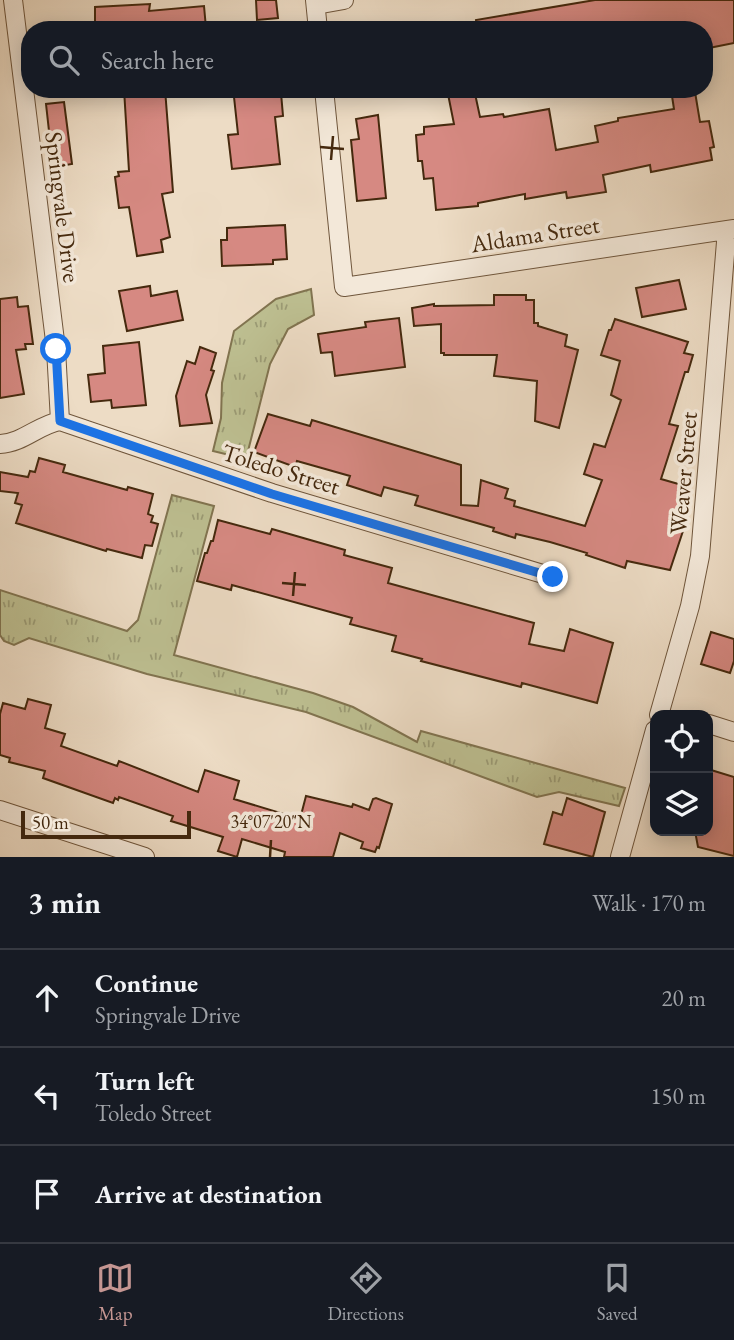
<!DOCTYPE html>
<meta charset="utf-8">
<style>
:root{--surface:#171b24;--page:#20242c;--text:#f1f3f6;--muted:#9ea1a6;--line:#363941;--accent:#c59692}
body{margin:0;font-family:"EB Garamond",serif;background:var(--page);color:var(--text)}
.controls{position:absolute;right:21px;bottom:21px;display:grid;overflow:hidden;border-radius:14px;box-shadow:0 4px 18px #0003}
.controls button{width:63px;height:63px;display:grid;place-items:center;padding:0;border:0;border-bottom:2px solid var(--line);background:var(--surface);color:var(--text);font:35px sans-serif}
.scale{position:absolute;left:21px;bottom:18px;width:170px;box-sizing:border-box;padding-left:7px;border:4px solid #45290e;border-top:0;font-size:19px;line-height:24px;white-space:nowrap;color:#45290e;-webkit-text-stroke:5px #f3e8d9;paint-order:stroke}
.stop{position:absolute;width:21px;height:21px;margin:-16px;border:5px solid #1a73e8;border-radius:50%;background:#fff}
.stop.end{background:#1a73e8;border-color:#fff;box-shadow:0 2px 7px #0008}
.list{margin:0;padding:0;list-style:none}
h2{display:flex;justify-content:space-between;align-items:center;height:91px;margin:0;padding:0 28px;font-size:30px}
h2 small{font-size:23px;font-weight:400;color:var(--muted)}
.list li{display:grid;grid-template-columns:46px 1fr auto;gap:21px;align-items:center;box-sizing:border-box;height:98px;padding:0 28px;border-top:2px solid var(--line)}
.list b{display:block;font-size:26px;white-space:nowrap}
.list p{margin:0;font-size:23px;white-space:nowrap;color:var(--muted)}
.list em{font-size:23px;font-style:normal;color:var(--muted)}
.icon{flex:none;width:38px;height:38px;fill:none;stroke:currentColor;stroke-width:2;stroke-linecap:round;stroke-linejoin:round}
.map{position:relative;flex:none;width:734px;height:857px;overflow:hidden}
.search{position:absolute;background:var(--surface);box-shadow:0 4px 18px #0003;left:21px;right:21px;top:21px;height:77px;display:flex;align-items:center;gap:18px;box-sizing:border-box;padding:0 24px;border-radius:28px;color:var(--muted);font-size:26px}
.sheet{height:385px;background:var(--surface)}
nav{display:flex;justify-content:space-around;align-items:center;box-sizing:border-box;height:98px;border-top:2px solid var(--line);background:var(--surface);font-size:19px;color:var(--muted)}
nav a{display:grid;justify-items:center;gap:4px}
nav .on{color:var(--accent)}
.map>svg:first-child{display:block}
</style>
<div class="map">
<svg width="734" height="857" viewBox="0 0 734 857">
<defs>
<pattern id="grass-tufts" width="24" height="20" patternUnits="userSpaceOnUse" patternTransform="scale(1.75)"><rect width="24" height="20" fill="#bdbf91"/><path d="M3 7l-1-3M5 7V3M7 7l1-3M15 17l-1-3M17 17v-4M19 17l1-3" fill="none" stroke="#9b9b75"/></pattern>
</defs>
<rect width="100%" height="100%" fill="#eddcc5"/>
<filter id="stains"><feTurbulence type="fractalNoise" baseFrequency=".00286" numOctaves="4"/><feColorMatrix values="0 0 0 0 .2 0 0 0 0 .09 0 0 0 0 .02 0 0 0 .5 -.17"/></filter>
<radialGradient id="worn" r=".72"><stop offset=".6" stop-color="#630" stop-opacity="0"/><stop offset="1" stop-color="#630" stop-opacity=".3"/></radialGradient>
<path fill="url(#grass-tufts)" stroke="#817450" stroke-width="2" d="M311 289 314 315 288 329 270 364 246 459 213 451 221 418 222 383 234 331 276 299Z
M172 495 214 506 174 655 313 693 353 707 417 742 421 731 625 788 619 806 559 792 537 797 306 712 147 674 29 638 14 645 4 641 0 635V590L127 631 138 620Z"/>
<path fill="#d68982" stroke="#45290e" stroke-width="2" d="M256 0H276L278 18 257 20Z
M595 0H734V43L704 49V30H477L476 20Z
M150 4 149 11 204 6 206 28 204 30H95V7Z
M124 89H165L173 192 162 194 170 237 161 240 163 252 137 256 129 207 119 208 115 177 119 176 118 172 129 171Z
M247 89H272L273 94 281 93 283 116 275 117 280 164 232 169 228 135 238 134 234 97 247 96Z
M447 89H474L480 117 503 114 504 117 549 109 556 150 598 142 595 126 618 121V118L674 109 672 96 695 92 700 122 709 121 714 147 710 148 712 160 651 172 650 165 603 175 606 192 567 198 566 192 525 199V194L478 203V206L436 210 433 178 424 179 422 161H418L416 135 424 134V127L454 124Z
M64 102 72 164 53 167 46 104Z
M378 115 386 198 357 201 351 140 359 139 356 119Z
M285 225 287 259 273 260V264L222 266 221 240H227V228Z
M679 280 686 309 642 317 636 288Z
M150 286 151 296 177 291 183 320 127 331 119 291Z
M494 295H526V300H534V323H538V326L567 335 565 346 578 350 559 428 535 421 537 381 494 376 497 355H444V353H441V324L414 326 412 308 434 304V306L494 305Z
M17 297 18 307 28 306 33 344H25L26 349 16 350 24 394 0 398V299Z
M399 318 405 367 335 376 332 352 321 353 318 334 366 327 365 322Z
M615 319 688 342 684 353 693 355 688 372H685L669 424 678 426 661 479 682 485 678 526 684 528 670 570 627 561 625 568 586 555 587 553 550 542 516 534 515 538 493 531 494 528 415 505 418 496 384 487 381 496 347 485 350 476 297 461 295 467 254 452 268 414 310 426 312 420 461 465V505L478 506 481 480 508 489 505 498 515 501 514 506 585 526 602 480 584 474 594 444 605 447 621 400 611 395 620 361 601 355 609 330H611Z
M139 342 146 405 112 408 111 400 91 402 88 375 105 373 103 346Z
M200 347 216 353 211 370 214 371 206 395 212 423 180 426 176 396 187 361 195 364Z
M39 458 65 465 63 472 127 490 128 487 153 494 148 514 153 516 151 522 158 524 152 546 145 545 142 558 107 549 106 551 16 523 22 505 15 503 18 493 0 491V472L28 477 30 471 35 472Z
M218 520 270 534 272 529 345 550 344 555 392 568 388 583 534 623 529 644 564 651 570 629 613 643 597 703 522 683 521 687 421 661 422 659 392 651 396 636 350 624 352 618 232 585 231 590 197 581 205 553H207L211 541H213Z
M711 632 734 639V661L730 673 701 664Z
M28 699 51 705 45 728 65 734 61 746 117 766 119 761 198 792 205 770 239 781 234 799 300 819 306 796 352 807 353 804 369 810 373 799 376 798 392 804 379 848 377 847 375 852 361 848 363 842 340 833 333 857H284L285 852 242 839 237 857 218 851 223 837 171 821 173 816 119 797 118 800 115 798 113 803 43 778 45 771 9 762 10 758 0 755V714L3 703 25 709Z
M711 770 734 777V856L698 847 695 831H708V780Z
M567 798 605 812 593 857 544 844 553 812 562 815Z"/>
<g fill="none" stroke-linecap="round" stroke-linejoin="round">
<g stroke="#6f563c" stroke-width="20">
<path id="street" d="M13 0 56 349 60 421
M315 0 318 30
M316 5 344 0
M324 89 344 287 734 229
M0 444C23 443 38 425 60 421L272 493 553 577
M659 715 690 606 700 556 727 230
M709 724 734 732
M0 810 145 857
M620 857 655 730"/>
</g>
<use href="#street" stroke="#f3e8d9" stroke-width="18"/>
</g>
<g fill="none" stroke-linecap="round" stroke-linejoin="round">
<path stroke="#1a73e8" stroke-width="9" d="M56 349 60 421 272 494 553 577"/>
</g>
<path fill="none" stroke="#45290e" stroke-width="2.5" d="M320 147 344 149M331 160 333 136M282 583 306 585M293 596 295 572M270 857 271 840"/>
<g text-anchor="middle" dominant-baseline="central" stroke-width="7" stroke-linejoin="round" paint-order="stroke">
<g font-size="24" fill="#45290e" stroke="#f3e8d9">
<text transform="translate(63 207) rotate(83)">Springvale Drive</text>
<text transform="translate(535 234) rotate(-9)">Aldama Street</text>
<text transform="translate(281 469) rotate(17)">Toledo Street</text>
<text transform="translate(683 473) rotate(-85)">Weaver Street</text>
</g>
</g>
<g font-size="18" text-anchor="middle" fill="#45290e" stroke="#f3e8d9" stroke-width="7" stroke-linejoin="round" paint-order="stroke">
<text x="271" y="828">34°07'20"N</text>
</g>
<rect width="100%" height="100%" filter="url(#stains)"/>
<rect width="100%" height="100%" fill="url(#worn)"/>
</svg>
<div class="controls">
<button><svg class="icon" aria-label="locate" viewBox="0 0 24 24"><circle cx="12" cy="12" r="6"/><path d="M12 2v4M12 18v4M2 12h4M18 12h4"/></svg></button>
<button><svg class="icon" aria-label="layers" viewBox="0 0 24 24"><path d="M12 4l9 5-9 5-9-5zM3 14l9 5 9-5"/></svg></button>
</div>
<div class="scale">50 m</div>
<div class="stop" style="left:56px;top:349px"></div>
<div class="stop end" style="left:553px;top:577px"></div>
<div class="search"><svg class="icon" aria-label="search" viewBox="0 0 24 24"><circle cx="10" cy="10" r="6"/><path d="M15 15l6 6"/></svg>Search here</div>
</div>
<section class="sheet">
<h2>3 min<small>Walk · 170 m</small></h2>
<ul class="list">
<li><svg class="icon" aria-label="ahead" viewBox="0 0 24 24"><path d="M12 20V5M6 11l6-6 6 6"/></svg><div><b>Continue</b><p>Springvale Drive</p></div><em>20 m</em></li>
<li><svg class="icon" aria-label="left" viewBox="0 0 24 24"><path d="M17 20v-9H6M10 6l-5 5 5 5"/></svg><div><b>Turn left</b><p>Toledo Street</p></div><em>150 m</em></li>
<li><svg class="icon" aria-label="arrive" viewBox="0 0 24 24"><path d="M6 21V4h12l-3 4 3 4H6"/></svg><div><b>Arrive at destination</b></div></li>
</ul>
</section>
<nav>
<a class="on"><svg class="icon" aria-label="map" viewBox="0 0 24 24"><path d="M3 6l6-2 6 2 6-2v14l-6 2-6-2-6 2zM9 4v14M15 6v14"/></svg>Map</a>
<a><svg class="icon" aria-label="directions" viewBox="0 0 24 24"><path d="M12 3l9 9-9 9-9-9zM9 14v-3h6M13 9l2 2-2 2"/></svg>Directions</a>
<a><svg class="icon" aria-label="saved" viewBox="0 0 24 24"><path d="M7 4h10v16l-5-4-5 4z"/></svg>Saved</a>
</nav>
